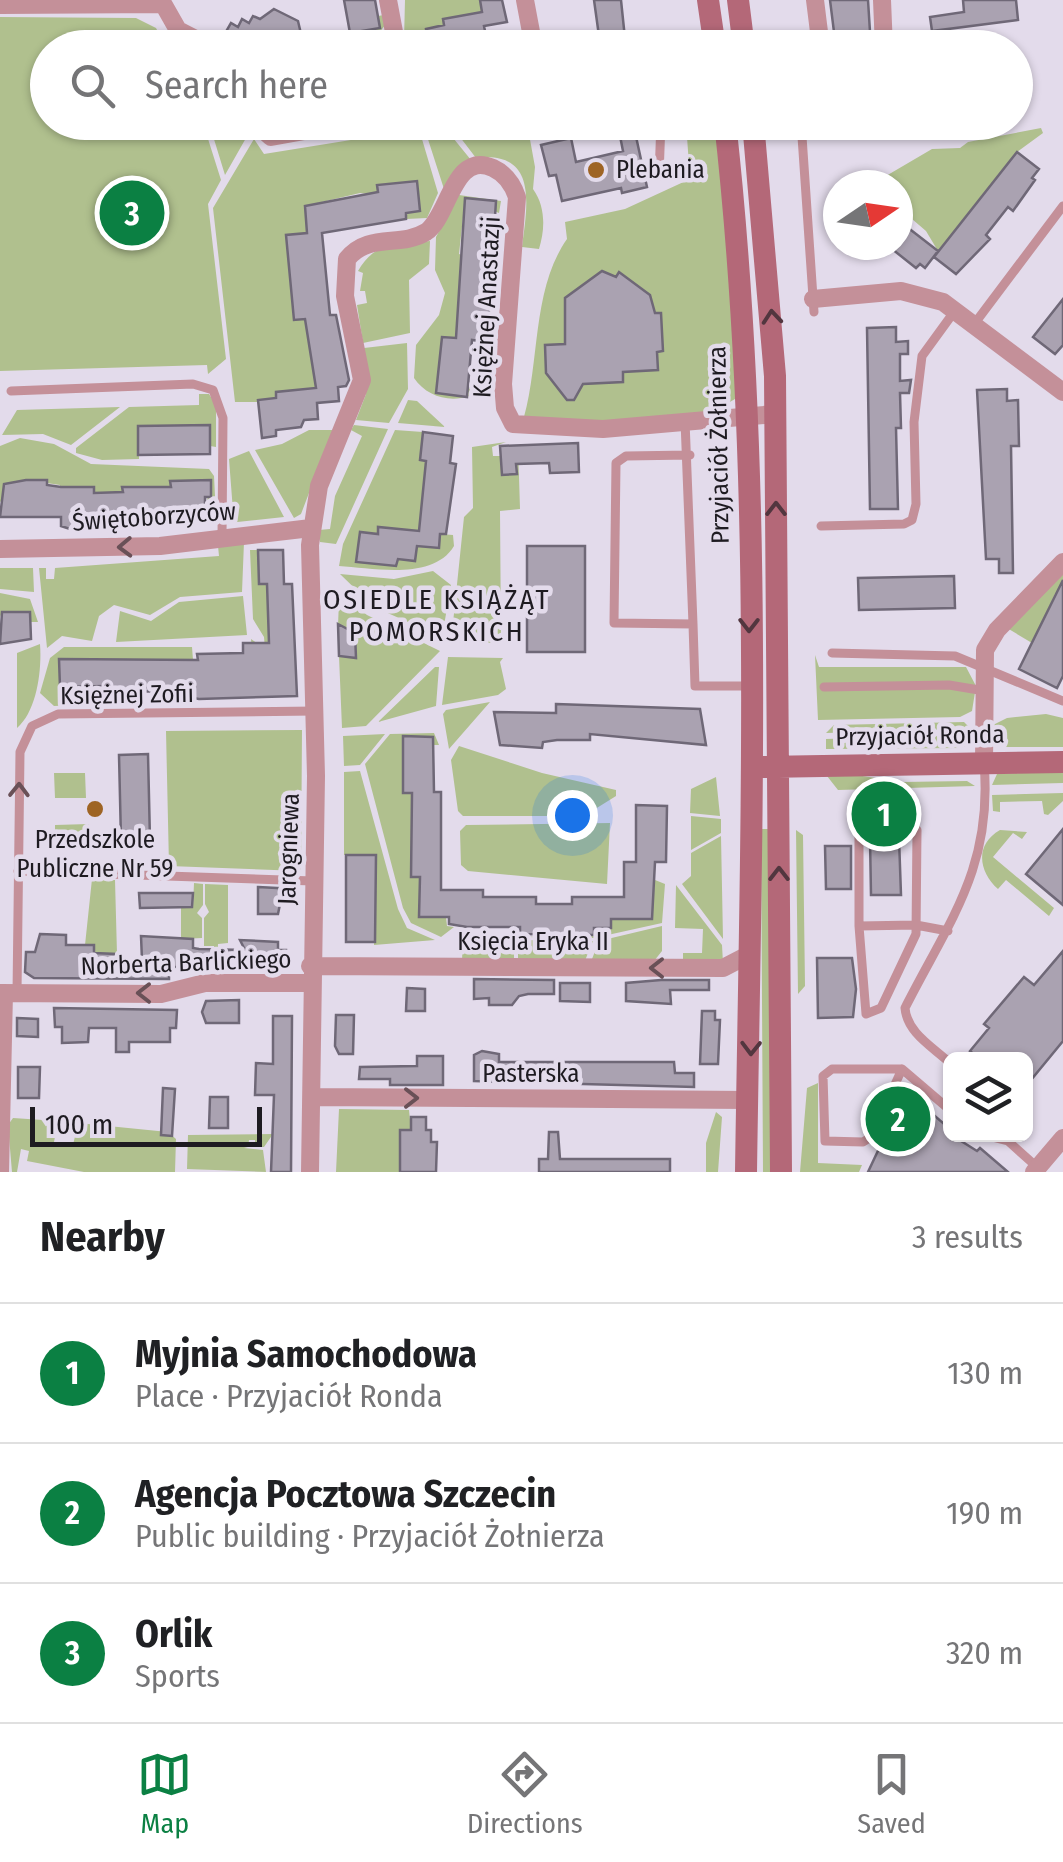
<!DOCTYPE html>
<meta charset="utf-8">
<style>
:root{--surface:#fff;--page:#f2f2f2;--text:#202124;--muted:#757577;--line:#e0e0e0;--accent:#0b8043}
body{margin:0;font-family:"Fira Sans Condensed",sans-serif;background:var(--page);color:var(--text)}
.controls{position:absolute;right:30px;bottom:30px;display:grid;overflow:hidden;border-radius:15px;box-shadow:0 2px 8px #0004}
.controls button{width:90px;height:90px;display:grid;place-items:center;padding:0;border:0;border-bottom:2px solid var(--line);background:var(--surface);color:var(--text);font:50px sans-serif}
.compass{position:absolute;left:823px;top:170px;width:90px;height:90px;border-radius:50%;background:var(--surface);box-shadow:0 2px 8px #0004;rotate:77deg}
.scale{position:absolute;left:30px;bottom:25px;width:232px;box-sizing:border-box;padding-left:10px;border:5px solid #1e1b21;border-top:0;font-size:28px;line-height:35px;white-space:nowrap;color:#1e1b21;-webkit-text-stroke:8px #e3dbeb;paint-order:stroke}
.you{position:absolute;left:572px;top:815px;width:35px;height:35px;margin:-25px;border:8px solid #fff;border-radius:50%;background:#1a73e8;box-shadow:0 0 0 15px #1a73e833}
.badge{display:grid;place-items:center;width:65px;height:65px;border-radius:50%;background:var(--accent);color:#fff;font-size:32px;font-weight:700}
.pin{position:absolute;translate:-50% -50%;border:5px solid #fff;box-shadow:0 2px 10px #0006}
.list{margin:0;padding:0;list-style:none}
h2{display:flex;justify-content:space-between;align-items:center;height:130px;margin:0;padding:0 40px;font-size:42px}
h2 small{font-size:32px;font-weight:400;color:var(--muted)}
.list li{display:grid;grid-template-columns:65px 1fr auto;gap:30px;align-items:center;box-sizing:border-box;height:140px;padding:0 40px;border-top:2px solid var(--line)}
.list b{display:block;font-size:38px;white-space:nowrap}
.list p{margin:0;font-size:32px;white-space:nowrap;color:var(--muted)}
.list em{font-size:32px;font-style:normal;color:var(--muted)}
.icon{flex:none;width:55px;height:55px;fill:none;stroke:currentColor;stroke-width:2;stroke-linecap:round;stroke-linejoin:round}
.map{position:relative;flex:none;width:1063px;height:1172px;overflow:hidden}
.search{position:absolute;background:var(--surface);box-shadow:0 2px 8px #0004;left:30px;right:30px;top:30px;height:110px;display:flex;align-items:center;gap:25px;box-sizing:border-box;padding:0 35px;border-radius:55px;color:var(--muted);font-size:38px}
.sheet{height:550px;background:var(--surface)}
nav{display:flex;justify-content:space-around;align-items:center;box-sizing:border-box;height:140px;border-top:2px solid var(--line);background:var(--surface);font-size:28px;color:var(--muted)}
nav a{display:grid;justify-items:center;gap:5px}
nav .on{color:var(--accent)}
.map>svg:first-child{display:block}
</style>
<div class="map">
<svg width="1063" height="1172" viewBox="0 0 1063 1172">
<rect width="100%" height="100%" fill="#e3dbeb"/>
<path fill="#b0c08e" d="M405 0H480L482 12 444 19 445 29H426L429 46 409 47 404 40Z
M384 15 386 24 368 47H338L328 37 379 28 378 16Z
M0 17 136 18 156 28 166 47 48 48V122L203 123 221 180 208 204 226 359 208 374 207 365 0 371Z
M209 123H238L246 138 225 175Z
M432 123H441L471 160 444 189 425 130 434 128Z
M527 123 535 167 533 189C546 207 545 230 539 249L522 247C527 207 539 150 476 158L450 124Z
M686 123H718L737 341 735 399 714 411 715 418 521 427C541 368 530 292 567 239L565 222 625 209 690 179Z
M1041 128 1043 133 1017 152 938 251 926 231 898 207V185L874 183 932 149 960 148 968 142Z
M419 129 438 193 427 218 406 219 416 181 378 185V195L360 193 305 206 307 233 287 235 295 320 305 319 316 388 276 392V402H235L213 208 254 139 264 154Z
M459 195 501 201 499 213 465 199 459 254 465 256 467 397 468 387H472L469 396C449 403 426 396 414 378L416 345 439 315 445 293 435 270 436 237Z
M430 241 429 264 409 280 410 333 363 343 357 305 367 303 365 291H360L363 273 358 271C375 241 398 244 430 241Z
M407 343 408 389 389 423 356 420 366 394 364 348Z
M199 394H209L216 405V447L210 446 209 425 139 426V459L102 460 76 453V448L129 407 199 405Z
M408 400 417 401 445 427 398 423Z
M120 407 71 445 43 434 2 435 17 410Z
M354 425 388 429 336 544 320 542 319 530 330 529 335 496 362 436 351 430Z
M309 430H333L301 514 294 518 255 450 282 444Z
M395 430 423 432 420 459 426 461 419 531 379 527 377 536 360 532 356 561 396 566 398 559 415 561 417 546 438 548 440 534 453 535 454 546C433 581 373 568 339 566L343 544Z
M20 438 54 444 91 464 209 469 214 476 216 516 205 517 210 480 171 481V487L144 491 143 486 123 487V492L94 493V487L61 493 60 485 27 480 0 502V446Z
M506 442 492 447 493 456H501L502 475 516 474 518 444 520 509 500 511 501 643 451 642 464 517 473 508 472 447Z
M249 451 284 517 228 523 233 511 229 459Z
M244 542 242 592 180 597 150 615 114 605 99 616 92 641 62 636 47 648 39 568H46V579H54L55 568 219 556 218 546Z
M250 550H258L259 584H267L269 652 252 653 251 639 265 649 264 637 253 619Z
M1063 564V597L1055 594 1032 643 1007 628Z
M0 568H33L34 592 0 589Z
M433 571 451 585 442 637 374 607 340 574 394 579Z
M0 593 30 599 38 622H31L30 612H2L0 617Z
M243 596 247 635 116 642 120 611 151 621 179 602Z
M346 598 367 615 440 651 366 726 342 728 339 656 356 658 355 634 338 626 339 600Z
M40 644C42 670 37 711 17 728V653Z
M64 647H192L193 660 59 659 60 686H99V704L54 706 40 693 50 658Z
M815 655 819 667H966L976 686 972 711 960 717 818 720Z
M448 657 503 658 500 662 506 689 498 695 442 705Z
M435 667H439L436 706 378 722Z
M490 702 449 749 443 714 446 710Z
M1046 714 1063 718V747H1007L993 740 991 726 1007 718Z
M964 722 971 729 826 733 834 725Z
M302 730 301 871 169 866 166 731Z
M434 733 439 745H434L433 737H403V793H412L411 877H420L419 917H446L447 926 454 927 441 937 411 923 403 908 365 764 390 734Z
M385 734 360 765 344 766 343 736Z
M970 734 968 745 960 748 826 749V739Z
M459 746 542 773 616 790V796L584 816H463L458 811 451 760Z
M360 771 398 909 407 928 435 940 374 945 375 855H344V772Z
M1063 771V783L992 785 997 774Z
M54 773H85L86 798H55Z
M856 775 902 782 967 781 975 786 838 790 827 776Z
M716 777 720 816 690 813 691 789Z
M1063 793V801L1048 815 1044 814 1042 801 1000 802V812L993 811 992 795Z
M691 816 721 819V833L691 850Z
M610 823 607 884 468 871 461 865 460 831 466 825Z
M89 824 90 848H55V825Z
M761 829H771L774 1172H763Z
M796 830 803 835 805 986 798 994Z
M1000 830 1027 832 1022 839 1013 833 993 857 1054 908 1049 916 1006 880 998 889C979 872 974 845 1000 830Z
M721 836 723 939 682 884 691 876V853Z
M92 879 115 880 117 954 93 957 85 945Z
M655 880 665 884 662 923 594 938 520 937 593 935 594 928H611V919H651Z
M194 883 203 884V905L197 913 202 918V938L181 939V907H193Z
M205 884 228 885V943L218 944 217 973 214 946H204V918L209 912 205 904Z
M676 885 722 945 723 963 683 962V953H702L703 929 675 928Z
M662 926V951L654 961 592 959 599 941Z
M463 931 514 940V962H462Z
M518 940 593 941 584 963H518Z
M818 1083V1163L862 1165 859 1172H800L807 1088Z
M339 1109 409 1110 411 1130 400 1172H336Z
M716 1112 722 1117 718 1172H706V1143Z
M13 1118 58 1121 54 1142 73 1145 78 1123 168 1132 176 1139 175 1172H84L27 1161 29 1151 21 1149 17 1172H12L8 1125Z
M273 1134 264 1147H255V1140H249L248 1147 244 1148 263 1150 266 1172 187 1169 188 1135Z"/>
<path fill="#aaa2b1" stroke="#6f6877" stroke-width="2.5" d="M344 0H375L380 28 350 33Z
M480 0H502L507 22 484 26 487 41 474 44 475 48H429L426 29 444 25 443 19 482 12Z
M594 0H621L626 48H573L572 40 599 36Z
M830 0H868L871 48H836Z
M963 0H1016L1018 20 932 31 930 17 964 12Z
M274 9 298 21 301 34 258 48H231L223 37 231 23 238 27 242 19 249 23 253 16 260 19Z
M635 132 647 187 622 193 621 188 562 201 556 175 549 176 541 145 571 138 576 162 623 151 620 136Z
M1017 152 1039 169 1032 178 1035 180 1013 211 1008 207 986 235 990 239 956 274 934 257Z
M417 181 420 211 406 213V219L322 233 330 315H336L349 380 346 386 338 387 339 401 317 403 318 419 304 420 301 427 276 430V436L262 438 258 400 276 398V392L316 388 305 319 294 320 286 235 307 233 305 206 378 192 377 185Z
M465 198 496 201 487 342 472 340 467 397 436 393 442 337 456 338Z
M898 220 938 251 925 268 920 264 916 268 887 245H898Z
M602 271 616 277 619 272 650 295 655 313H661L663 351 657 352 658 370 623 372V382L583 384 574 400H567L546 373 545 345 565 344V298Z
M1063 299V345L1055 354 1033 337Z
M896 327V342L908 341V354H900V381L911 380 909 393H900L901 428H896L898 509H870L867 328Z
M1007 389V401L1018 400 1019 446H1011L1013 573H999V559H986L977 390Z
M210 425V454L138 455V426Z
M423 432 453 436 450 463 456 464 446 534H440L439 548 417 546 415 561 398 559 396 566 356 562 360 532 378 534V527L419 531 426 461 420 460Z
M578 443 579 472 550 473 549 463 516 464 517 474 502 475 500 446Z
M26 480H47V485L61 487H94V493L123 492 122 487H171L170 481 211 480V497H205V517H193L194 522 70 529 61 526V517H0L4 484Z
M527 546H585V652H527Z
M258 550H283L284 584H292L297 696 199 699 188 697V691L104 692V686L60 687 59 659 198 660 197 654 243 653V643H269L267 584H259Z
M954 576 955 608 859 610 858 578Z
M1063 580V676L1057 688 1019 669Z
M2 612H30L31 639 0 644Z
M338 624 355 633 356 658 339 656Z
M556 704 700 709 706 745 590 734V740H557L543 742 542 748 500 745 494 712 556 713Z
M403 736 433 737 434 792H441V890H483V897H536V904H572V897H624V862H636V805L667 806 666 862H655L652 919H611V928H594V935L520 934V927H467L449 924V917H419L420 877H411L412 793H403Z
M148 754 150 840H121L119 755Z
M899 803V822L869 823V804Z
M1063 829V905L1026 874Z
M899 838 901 895H871L870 839Z
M825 846H851V889H826Z
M346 855H376L375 942H346Z
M258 887 295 889 294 904H280L278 914H258Z
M139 893H193L192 907 140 908Z
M40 934 66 935V945H94V953L117 954V960H142L141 936 193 939V948L199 949 245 950 240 940 278 942V950H286V968L169 967V979L34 978 25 972 26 952H35Z
M1063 951V1041L1026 1086V1060H980L970 1051 989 1028 984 1024 1024 977 1034 985Z
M817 958H852L856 989 853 1017 818 1018Z
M474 979 554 980V994H528L519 996 512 1005H489V998L474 999Z
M661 980H709V990H670L671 1004 626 1001V983Z
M560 983H590V1002L560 1001Z
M407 988 425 989V1011H406Z
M239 1000V1023H206L202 1012 206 1001Z
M54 1008 177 1010 176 1028H170V1042H129V1052H116V1028H89L88 1042 62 1043V1027H55Z
M702 1011H715V1020H720L718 1064H700Z
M336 1015H354L353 1054H339L335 1046Z
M273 1016H292L291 1172H271L274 1095H255L256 1063 273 1064Z
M17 1018 38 1019V1037L17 1036Z
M482 1051 499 1054V1062H674L675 1073H694V1087L474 1081V1055Z
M417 1056H443V1085H390V1079H359L360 1067 417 1066Z
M18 1067H40L39 1098H18Z
M908 1087 931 1106 929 1111 950 1129V1134L977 1151 980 1148 1008 1172H868Z
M163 1088 175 1089 172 1136 161 1135Z
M210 1097H228V1128H209Z
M411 1117H426V1130H431V1142H437L436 1172H400V1130H411Z
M549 1132H558L560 1159H670V1172H539V1159H548Z"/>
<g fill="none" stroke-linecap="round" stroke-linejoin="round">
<path stroke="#c49099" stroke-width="9" d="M801 122 814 312
M659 176 661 122
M975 323 1063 206
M11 391 193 384 213 390 223 418 222 538
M685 421 693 624 614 623 616 463 626 456 690 455
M821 526 904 524 912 520 916 504 914 422 922 356 954 312
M693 624 695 686H750
M832 653 955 656 1063 701
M824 687 949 685 985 691
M917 830 916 934 881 1008 866 1014 859 926V831Z
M18 871 313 881
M859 926 916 925 948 931
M17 993 20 752 32 726 58 714 315 711
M950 1063C933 1047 907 1033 905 1008 949 921 993 868 984 763
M902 1069 871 1137 863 1142 825 1141 823 1076 832 1069H902L950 1110
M980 1134 1008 1141 1037 1167"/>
<path stroke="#c49099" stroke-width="18" d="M161 0 178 30 213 48
M388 0 397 48
M525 0 534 48
M815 0 821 48
M882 0 884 48
M0 5 162 4
M254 122 271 137 355 122
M813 299 901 291 943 302 1063 392
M0 549 160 546 311 528
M984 763 985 650 997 630 1063 562
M310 966 723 968 750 954
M0 993 161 994 205 983H310
M314 1097 748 1100
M0 1172 4 993
M310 1172 316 776 310 545 319 486 362 380 345 296 347 259C369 232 400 248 426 232 449 217 453 150 493 168 506 174 513 185 517 197L503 384 505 408 513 424 603 429 775 414
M1034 1172 1063 1138"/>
<path stroke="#b46878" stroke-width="22" d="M708 0 715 48
M738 0 744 48
M725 122C764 470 751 823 746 1172
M753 122 775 376 781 1172
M763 767 1063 762"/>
</g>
<defs><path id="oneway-chevron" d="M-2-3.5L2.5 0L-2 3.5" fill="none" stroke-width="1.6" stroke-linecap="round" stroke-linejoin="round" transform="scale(2.5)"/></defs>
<g stroke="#52363f">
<use href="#oneway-chevron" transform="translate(772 317) rotate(-95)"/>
<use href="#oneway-chevron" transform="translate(776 509) rotate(-90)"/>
<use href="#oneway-chevron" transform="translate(749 625) rotate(90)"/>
<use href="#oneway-chevron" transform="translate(779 874) rotate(-90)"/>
<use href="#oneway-chevron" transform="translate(751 1048) rotate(91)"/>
</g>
<g stroke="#695057">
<use href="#oneway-chevron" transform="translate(125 547) rotate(178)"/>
<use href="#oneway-chevron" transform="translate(19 790) rotate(-89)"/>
<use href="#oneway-chevron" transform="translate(657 968) rotate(-180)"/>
<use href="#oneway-chevron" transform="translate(144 993) rotate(-180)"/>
<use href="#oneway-chevron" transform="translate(411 1098)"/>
</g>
<g fill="#9e6424" stroke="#e3dbeb" stroke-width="4">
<circle cx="596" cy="170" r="10"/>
<circle cx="95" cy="809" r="10"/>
</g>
<g text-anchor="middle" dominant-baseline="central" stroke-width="9" stroke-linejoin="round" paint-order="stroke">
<g font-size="25" fill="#1e1b21" stroke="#e3dbeb" text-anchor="start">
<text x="616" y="170">Plebania</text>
<text x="95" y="840" text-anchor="middle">Przedszkole<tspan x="95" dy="29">Publiczne Nr 59</tspan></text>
</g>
<g font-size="25" fill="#1e1b21" stroke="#e3dbeb">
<text transform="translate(487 307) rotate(-87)">Księżnej Anastazji</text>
<text transform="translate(719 445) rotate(-91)">Przyjaciół Żołnierza</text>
<text transform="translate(154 517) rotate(-4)">Świętoborzyców</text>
<text transform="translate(127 695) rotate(-1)">Księżnej Zofii</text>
<text transform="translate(920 736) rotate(-1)">Przyjaciół Ronda</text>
<text transform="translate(289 849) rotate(-88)">Jarogniewa</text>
<text x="533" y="942">Księcia Eryka II</text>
<text transform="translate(186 963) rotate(-2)">Norberta Barlickiego</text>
<text x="531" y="1074">Pasterska</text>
</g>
<g font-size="28" letter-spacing="2.5" fill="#1e1b21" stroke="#e3dbeb">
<text x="437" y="599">OSIEDLE KSIĄŻĄT<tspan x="437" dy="32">POMORSKICH</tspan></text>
</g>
</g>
</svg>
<div class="controls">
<button><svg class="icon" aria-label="layers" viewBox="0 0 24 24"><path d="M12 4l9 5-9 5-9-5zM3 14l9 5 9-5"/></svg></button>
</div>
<svg class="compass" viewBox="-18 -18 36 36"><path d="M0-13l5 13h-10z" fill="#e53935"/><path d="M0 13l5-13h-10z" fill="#757577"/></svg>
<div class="scale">100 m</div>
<div class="you"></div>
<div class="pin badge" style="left:884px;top:814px">1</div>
<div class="pin badge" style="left:898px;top:1119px">2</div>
<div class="pin badge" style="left:132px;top:213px">3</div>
<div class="search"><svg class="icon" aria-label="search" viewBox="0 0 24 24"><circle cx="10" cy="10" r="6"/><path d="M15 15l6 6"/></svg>Search here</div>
</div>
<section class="sheet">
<h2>Nearby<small>3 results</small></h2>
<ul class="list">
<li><span class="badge">1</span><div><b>Myjnia Samochodowa</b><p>Place · Przyjaciół Ronda</p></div><em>130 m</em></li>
<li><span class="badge">2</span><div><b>Agencja Pocztowa Szczecin</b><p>Public building · Przyjaciół Żołnierza</p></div><em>190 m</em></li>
<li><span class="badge">3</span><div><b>Orlik</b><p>Sports</p></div><em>320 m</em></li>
</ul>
</section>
<nav>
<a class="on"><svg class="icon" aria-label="map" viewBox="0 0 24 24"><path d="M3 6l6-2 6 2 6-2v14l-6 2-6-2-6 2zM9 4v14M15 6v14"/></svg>Map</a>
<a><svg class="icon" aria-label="directions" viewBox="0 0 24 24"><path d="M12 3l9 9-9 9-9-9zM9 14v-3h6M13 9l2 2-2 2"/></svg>Directions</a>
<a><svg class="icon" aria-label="saved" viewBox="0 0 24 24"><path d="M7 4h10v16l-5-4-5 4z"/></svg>Saved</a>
</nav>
